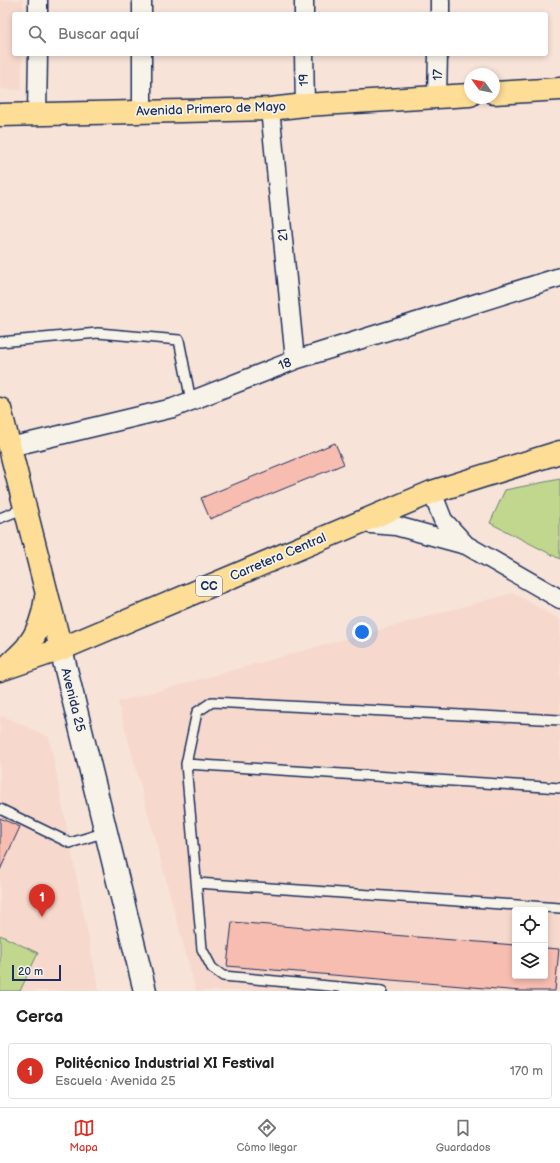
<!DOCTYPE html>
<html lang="es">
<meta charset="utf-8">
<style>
:root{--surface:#fff;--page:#f2f2f2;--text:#222;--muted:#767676;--line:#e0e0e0;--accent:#d93025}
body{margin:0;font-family:"Balsamiq Sans",sans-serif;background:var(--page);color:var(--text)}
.controls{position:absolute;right:12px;bottom:12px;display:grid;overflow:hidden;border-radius:4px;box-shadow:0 2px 6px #0003}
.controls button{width:36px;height:36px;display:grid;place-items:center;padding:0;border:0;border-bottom:1px solid var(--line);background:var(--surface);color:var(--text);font:20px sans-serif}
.compass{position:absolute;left:464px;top:68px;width:36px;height:36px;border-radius:50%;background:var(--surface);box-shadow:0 2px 6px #0003;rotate:303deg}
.scale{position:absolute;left:12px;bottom:10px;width:49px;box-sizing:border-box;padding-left:4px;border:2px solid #1b2f5e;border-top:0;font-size:11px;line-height:14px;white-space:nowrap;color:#1b2f5e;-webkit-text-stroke:3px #f7f3e8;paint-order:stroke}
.you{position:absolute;left:362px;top:632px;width:14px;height:14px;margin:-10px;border:3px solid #fff;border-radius:50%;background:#1a73e8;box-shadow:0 0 0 6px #1a73e833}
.badge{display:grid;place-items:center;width:26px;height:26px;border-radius:50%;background:var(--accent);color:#fff;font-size:13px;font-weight:700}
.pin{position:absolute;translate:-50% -33px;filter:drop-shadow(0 1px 2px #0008)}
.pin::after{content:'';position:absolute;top:21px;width:14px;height:12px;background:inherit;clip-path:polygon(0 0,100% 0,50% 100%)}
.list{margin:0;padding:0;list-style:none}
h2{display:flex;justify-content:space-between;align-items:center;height:52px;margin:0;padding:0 16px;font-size:17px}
h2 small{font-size:13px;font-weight:400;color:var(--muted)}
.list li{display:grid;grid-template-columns:26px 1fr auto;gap:12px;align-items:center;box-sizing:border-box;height:56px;margin:0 8px 8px;padding:0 8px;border:1px solid var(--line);border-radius:4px}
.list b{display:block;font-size:15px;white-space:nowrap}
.list p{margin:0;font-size:13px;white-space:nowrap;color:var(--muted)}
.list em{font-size:13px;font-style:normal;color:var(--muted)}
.icon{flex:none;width:22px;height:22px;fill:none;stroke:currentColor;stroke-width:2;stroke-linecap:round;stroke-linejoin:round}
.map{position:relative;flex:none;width:560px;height:991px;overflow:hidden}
.search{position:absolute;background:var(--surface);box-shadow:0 2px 6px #0003;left:12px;right:12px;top:12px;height:44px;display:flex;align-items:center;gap:10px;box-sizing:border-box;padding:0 14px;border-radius:4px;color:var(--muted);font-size:15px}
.sheet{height:116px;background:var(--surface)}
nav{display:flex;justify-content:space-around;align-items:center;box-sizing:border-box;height:56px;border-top:1px solid var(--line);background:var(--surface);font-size:11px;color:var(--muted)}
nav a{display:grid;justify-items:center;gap:2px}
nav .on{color:var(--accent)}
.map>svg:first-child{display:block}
</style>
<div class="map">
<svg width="560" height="991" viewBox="0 0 560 991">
<rect width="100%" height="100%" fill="#f7e3d8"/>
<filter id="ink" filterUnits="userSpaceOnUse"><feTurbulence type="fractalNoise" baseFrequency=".025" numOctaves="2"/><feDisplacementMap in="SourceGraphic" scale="8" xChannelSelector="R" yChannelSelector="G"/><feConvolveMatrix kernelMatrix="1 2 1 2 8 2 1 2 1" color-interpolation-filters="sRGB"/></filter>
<g filter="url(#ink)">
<path fill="#f7d8cc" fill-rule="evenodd" d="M0 0H23V14H14V54H22L21 90 0 89Z
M513 593 560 620V991H196L118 702ZM515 910H545V976H515Z
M3 716 49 737 99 991H0V718Z"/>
<path fill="#c0d78d" stroke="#6e8376" d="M560 479V559L490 523 505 490Z
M0 935 38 953 20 991H0Z"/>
<path fill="#f8bdb1" stroke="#1b2f5e" d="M335 443 344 464 210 519 201 498Z
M0 818 20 827 0 870Z
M232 922 515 945V976H545V948L559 949 555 991H520L227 966Z"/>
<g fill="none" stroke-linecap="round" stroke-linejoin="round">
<g stroke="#1b2f5e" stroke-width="12">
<path id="service" d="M0 342 98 333 179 340 191 401
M0 518 25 508
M186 764 560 788
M0 809 70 843 106 832
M197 883 560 908
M382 991 223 976 212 968 202 949 186 764 197 712 212 702 560 720"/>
</g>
<g stroke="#1b2f5e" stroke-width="21">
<path id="minor" d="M304 0V14
M38 14V0
M142 14V0
M440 14V0
M304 54 305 105
M437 97 438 54
M270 109 295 360
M142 112V54
M37 114 38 54
M10 447 173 408 295 360 560 277
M432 492 443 520 465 544
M359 523 396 526 466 545 560 599"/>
</g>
<g stroke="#1b2f5e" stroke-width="25">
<path id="tertiary" d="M61 649 145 991"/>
</g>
<g stroke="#1b2f5e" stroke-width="25">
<path id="primary" d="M494 93 560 89
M0 115 270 109 305 105 470 95
M0 409 61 649
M9 665C15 659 22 653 27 647 38 633 44 614 46 597
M0 670 61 649 432 492 560 452"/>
</g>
<use href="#service" stroke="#f7f3e8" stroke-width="9"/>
<use href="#minor" stroke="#f7f3e8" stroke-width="18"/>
<use href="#tertiary" stroke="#f7f3e8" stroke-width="22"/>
<use href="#primary" stroke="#fedd96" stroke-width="22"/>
</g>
</g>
<g text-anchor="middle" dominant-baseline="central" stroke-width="3.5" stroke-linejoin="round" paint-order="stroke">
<rect fill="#f7f3e8" stroke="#5d6a87" stroke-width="1" x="196" y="576" width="26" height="20" rx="3"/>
<g font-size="12" font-weight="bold" fill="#1b2f5e">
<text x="209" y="586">CC</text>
</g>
<g font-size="13" fill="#1b2f5e" stroke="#f7f3e8">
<text transform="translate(438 75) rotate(-88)">17</text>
<text transform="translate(304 80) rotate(-90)">19</text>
<text transform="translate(211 109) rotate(-2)">Avenida Primero de Mayo</text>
<text transform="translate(283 235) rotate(-96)">21</text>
<text transform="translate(285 364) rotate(-21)">18</text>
<text transform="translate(278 557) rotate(-23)">Carretera Central</text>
<text transform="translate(73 700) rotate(76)">Avenida 25</text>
</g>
</g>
</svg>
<div class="controls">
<button><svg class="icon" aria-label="locate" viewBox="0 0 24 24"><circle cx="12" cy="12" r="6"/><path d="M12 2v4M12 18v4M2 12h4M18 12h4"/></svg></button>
<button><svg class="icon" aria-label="layers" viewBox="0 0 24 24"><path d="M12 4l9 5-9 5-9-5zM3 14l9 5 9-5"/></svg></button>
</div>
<svg class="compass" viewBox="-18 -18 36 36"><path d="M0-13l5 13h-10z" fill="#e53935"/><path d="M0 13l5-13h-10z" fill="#767676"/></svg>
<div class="scale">20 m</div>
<div class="you"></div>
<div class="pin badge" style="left:42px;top:917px">1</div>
<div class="search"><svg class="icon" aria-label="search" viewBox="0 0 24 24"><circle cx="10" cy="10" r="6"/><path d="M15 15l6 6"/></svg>Buscar aquí</div>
</div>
<section class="sheet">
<h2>Cerca<small></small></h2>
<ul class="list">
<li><span class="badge">1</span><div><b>Politécnico Industrial XI Festival</b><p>Escuela · Avenida 25</p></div><em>170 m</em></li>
</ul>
</section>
<nav>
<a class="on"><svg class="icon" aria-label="map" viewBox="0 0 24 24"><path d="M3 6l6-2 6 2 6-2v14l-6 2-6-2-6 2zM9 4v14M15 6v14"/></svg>Mapa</a>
<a><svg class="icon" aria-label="directions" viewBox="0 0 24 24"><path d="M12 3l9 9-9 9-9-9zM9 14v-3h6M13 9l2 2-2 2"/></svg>Cómo llegar</a>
<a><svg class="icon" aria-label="saved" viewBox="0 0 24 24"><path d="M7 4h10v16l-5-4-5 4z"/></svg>Guardados</a>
</nav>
